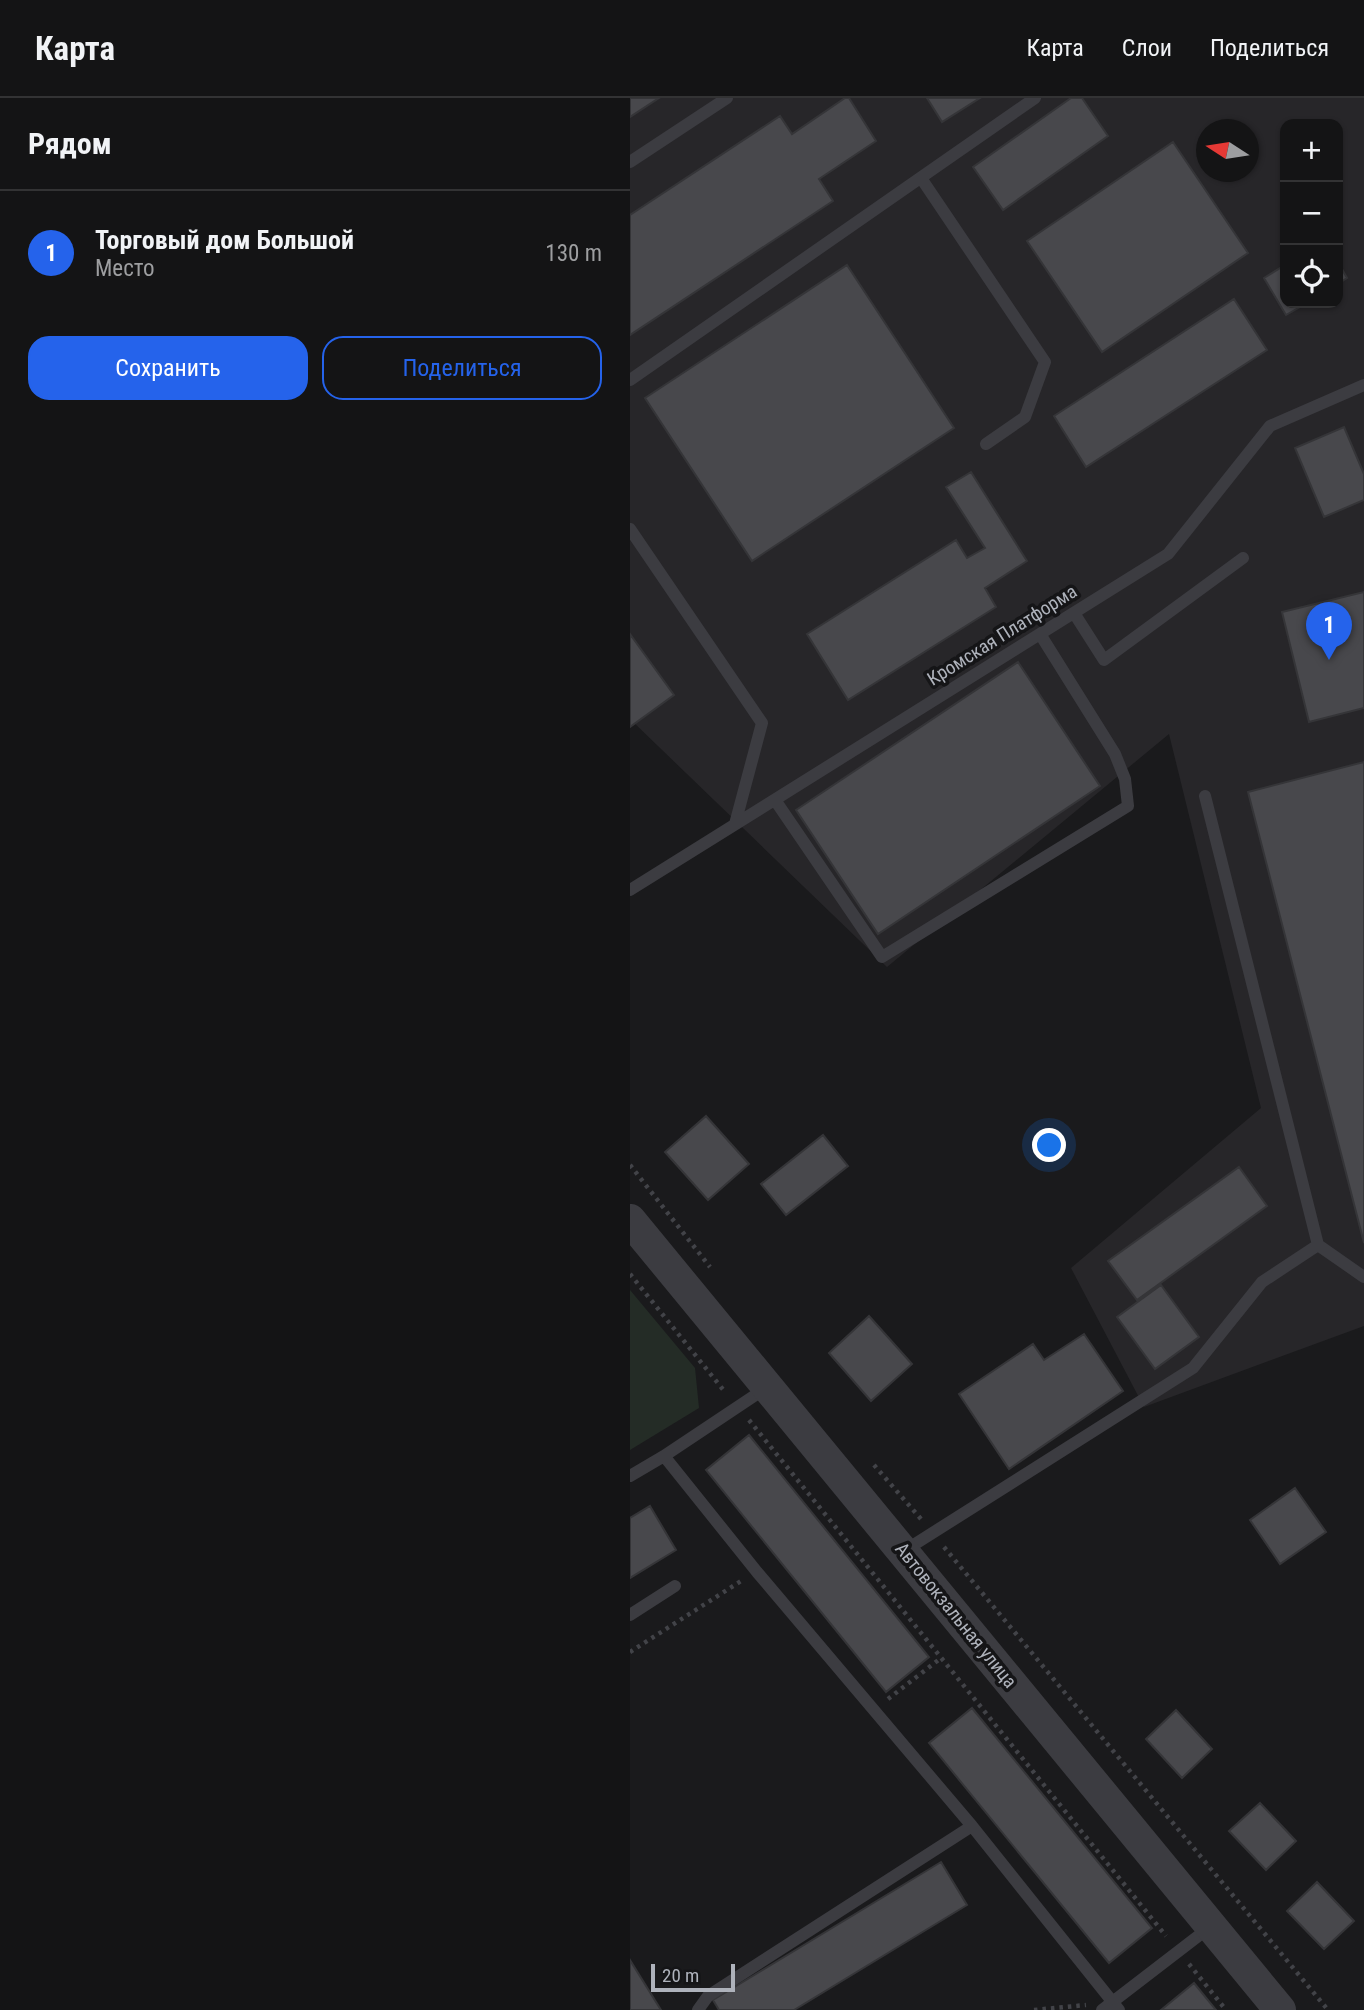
<!DOCTYPE html>
<html lang="ru">
<meta charset="utf-8">
<style>
:root{--surface:#141415;--page:#1d1d1e;--text:#f1f3f6;--muted:#9d9ea0;--line:#333334;--accent:#2563eb}
body{margin:0;font-family:"Roboto Condensed",sans-serif;background:var(--page);color:var(--text)}
.controls{position:absolute;right:21px;top:21px;display:grid;overflow:hidden;border-radius:14px;box-shadow:0 2px 5px #0004}
.controls button{width:63px;height:63px;display:grid;place-items:center;padding:0;border:0;border-bottom:2px solid var(--line);background:var(--surface);color:var(--text);font:35px sans-serif}
.compass{position:absolute;left:566px;top:21px;width:63px;height:63px;border-radius:50%;background:var(--surface);box-shadow:0 2px 5px #0004;rotate:282deg}
.scale{position:absolute;left:21px;bottom:18px;width:84px;box-sizing:border-box;padding-left:7px;border:4px solid #aeb2bb;border-top:0;font-size:19px;line-height:24px;white-space:nowrap;color:#aeb2bb;-webkit-text-stroke:5px #151517;paint-order:stroke}
.you{position:absolute;left:420px;top:1048px;width:24px;height:24px;margin:-18px;border:5px solid #fff;border-radius:50%;background:#1a73e8;box-shadow:0 0 0 10px #1a73e833}
.badge{display:grid;place-items:center;width:46px;height:46px;border-radius:50%;background:var(--accent);color:#fff;font-size:23px;font-weight:700}
.pin{position:absolute;translate:-50% -58px;filter:drop-shadow(0 2px 4px #0008)}
.pin::after{content:'';position:absolute;top:37px;width:24px;height:21px;background:inherit;clip-path:polygon(0 0,100% 0,50% 100%)}
.list{margin:0;padding:0;list-style:none}
h2{display:flex;justify-content:space-between;align-items:center;height:91px;margin:0;padding:0 28px;font-size:30px}
h2 small{font-size:23px;font-weight:400;color:var(--muted)}
.list li{display:grid;grid-template-columns:46px 1fr auto;gap:21px;align-items:center;box-sizing:border-box;height:126px;padding:0 28px;border-top:2px solid var(--line)}
.list b{display:block;font-size:26px;white-space:nowrap}
.list p{margin:0;font-size:23px;white-space:nowrap;color:var(--muted)}
.list em{font-size:23px;font-style:normal;color:var(--muted)}
.actions{display:flex;gap:14px;padding:21px 28px}
.actions a{flex:1;padding:16px 0;border:2px solid var(--accent);border-radius:21px;text-align:center;font-size:24px;color:var(--accent)}
.actions .main{background:var(--accent);color:#fff}
.icon{flex:none;width:38px;height:38px;fill:none;stroke:currentColor;stroke-width:2;stroke-linecap:round;stroke-linejoin:round}
.map{position:relative;flex:none;width:734px;height:1912px;overflow:hidden}
header{display:flex;align-items:center;gap:42px;box-sizing:border-box;height:98px;padding:0 35px;background:var(--surface);border-bottom:2px solid var(--line)}
header strong{font-size:33px}
nav{display:flex;gap:38px;margin-inline-start:auto;font-size:24px}
main{display:flex}
aside{flex:1;background:var(--surface)}
.map>svg:first-child{display:block}
</style>
<header>
<strong>Карта</strong>
<nav><a>Карта</a><a>Слои</a><a>Поделиться</a></nav>
</header>
<main>
<aside>
<h2>Рядом<small></small></h2>
<ul class="list">
<li><span class="badge">1</span><div><b>Торговый дом Большой</b><p>Место</p></div><em>130 m</em></li>
</ul>
<div class="actions"><a class="main">Сохранить</a><a>Поделиться</a></div>
</aside>
<div class="map">
<svg width="734" height="1912" viewBox="0 0 734 1912">
<rect width="100%" height="100%" fill="#1a1a1c"/>
<path fill="#272629" fill-rule="evenodd" d="M0 0H734V1228L514 1309 441 1170 631 1010 539 636 257 869 0 621ZM655 26H708V205H655ZM576 32H618V74H576Z"/>
<path fill="#242c26" d="M0 1192 65 1270 69 1310 0 1352Z"/>
<path fill="#48484c" stroke="#353538" stroke-width="2" d="M0 0H29L0 19Z
M215 0H219L246 43 189 81 203 103 0 237V117L150 18 162 36Z
M297 0H350L312 24Z
M441 0H452L478 38 373 112 343 69Z
M543 44 618 155 472 254 397 143Z
M708 164 717 180 708 186Z
M217 167 324 330 122 463 15 300Z
M655 167V205H677L656 217 634 180Z
M604 201 637 252 456 369 424 318Z
M714 329 734 376V402L694 419 665 350Z
M341 374 397 463 355 490 366 509 218 602 177 536 326 442 337 460 355 450 316 389Z
M734 494V610L679 624 652 514Z
M0 536 44 597 0 629Z
M388 564 470 688 248 836 166 712Z
M734 664V1145L618 694Z
M76 1018 119 1066 78 1102 35 1054Z
M193 1037 218 1068 156 1117 131 1086Z
M609 1069 637 1108 507 1202 478 1163Z
M531 1187 569 1239 525 1271 487 1219Z
M239 1218 282 1266 241 1303 199 1255Z
M454 1236 493 1293 379 1371 329 1296 403 1246 414 1262Z
M119 1337 299 1559 256 1594 76 1372Z
M665 1390 696 1434 650 1466 620 1422Z
M20 1408 46 1452 0 1480V1420Z
M342 1610 522 1830 479 1865 299 1645Z
M546 1612 582 1651 552 1680 516 1641Z
M630 1705 666 1743 636 1772 599 1733Z
M311 1764 337 1807 164 1912H89L83 1902Z
M687 1784 724 1823 694 1851 657 1813Z
M0 1862 31 1912H0Z
M564 1885 586 1912H531Z"/>
<g fill="none" stroke-linecap="round" stroke-linejoin="round">
<path stroke="#424348" stroke-width="4.5" stroke-dasharray="3.5 5" stroke-linecap="butt" d="M0 1067 80 1169
M0 1176 95 1294
M119 1322 536 1838
M244 1367 291 1421
M314 1449 698 1912
M0 1554 111 1483
M258 1601 311 1560
M559 1866 596 1912
M404 1912 456 1907"/>
<path stroke="#3c3c41" stroke-width="12" d="M0 64 97 0
M291 80 415 264 395 319 356 346
M0 282 405 0
M0 431 132 625 105 726
M444 515 474 562 613 460
M145 702 252 859 498 708 495 681 485 656 410 536
M0 792 538 456 640 328 734 287
M688 1147 734 1179
M34 1358 127 1474 342 1728 489 1912
M0 1378 34 1358 136 1290
M274 1453 563 1270 632 1184 688 1147 575 698
M0 1517 45 1488
M68 1912 78 1898 342 1728
M472 1912 580 1829"/>
<path stroke="#3c3c41" stroke-width="32" d="M0 1122 650 1912"/>
</g>
<g text-anchor="middle" dominant-baseline="central" stroke-width="7" stroke-linejoin="round" paint-order="stroke">
<g font-size="19" fill="#aeb2bb" stroke="#151517">
<text transform="translate(372 537) rotate(-32)">Кромская Платформа</text>
<text transform="translate(326 1517) rotate(51)">Автовокзальная улица</text>
</g>
</g>
</svg>
<div class="controls">
<button>+</button>
<button>−</button>
<button><svg class="icon" aria-label="locate" viewBox="0 0 24 24"><circle cx="12" cy="12" r="6"/><path d="M12 2v4M12 18v4M2 12h4M18 12h4"/></svg></button>
</div>
<svg class="compass" viewBox="-18 -18 36 36"><path d="M0-13l5 13h-10z" fill="#e53935"/><path d="M0 13l5-13h-10z" fill="#9d9ea0"/></svg>
<div class="scale">20 m</div>
<div class="you"></div>
<div class="pin badge" style="left:699px;top:562px">1</div>
</div>
</main>
